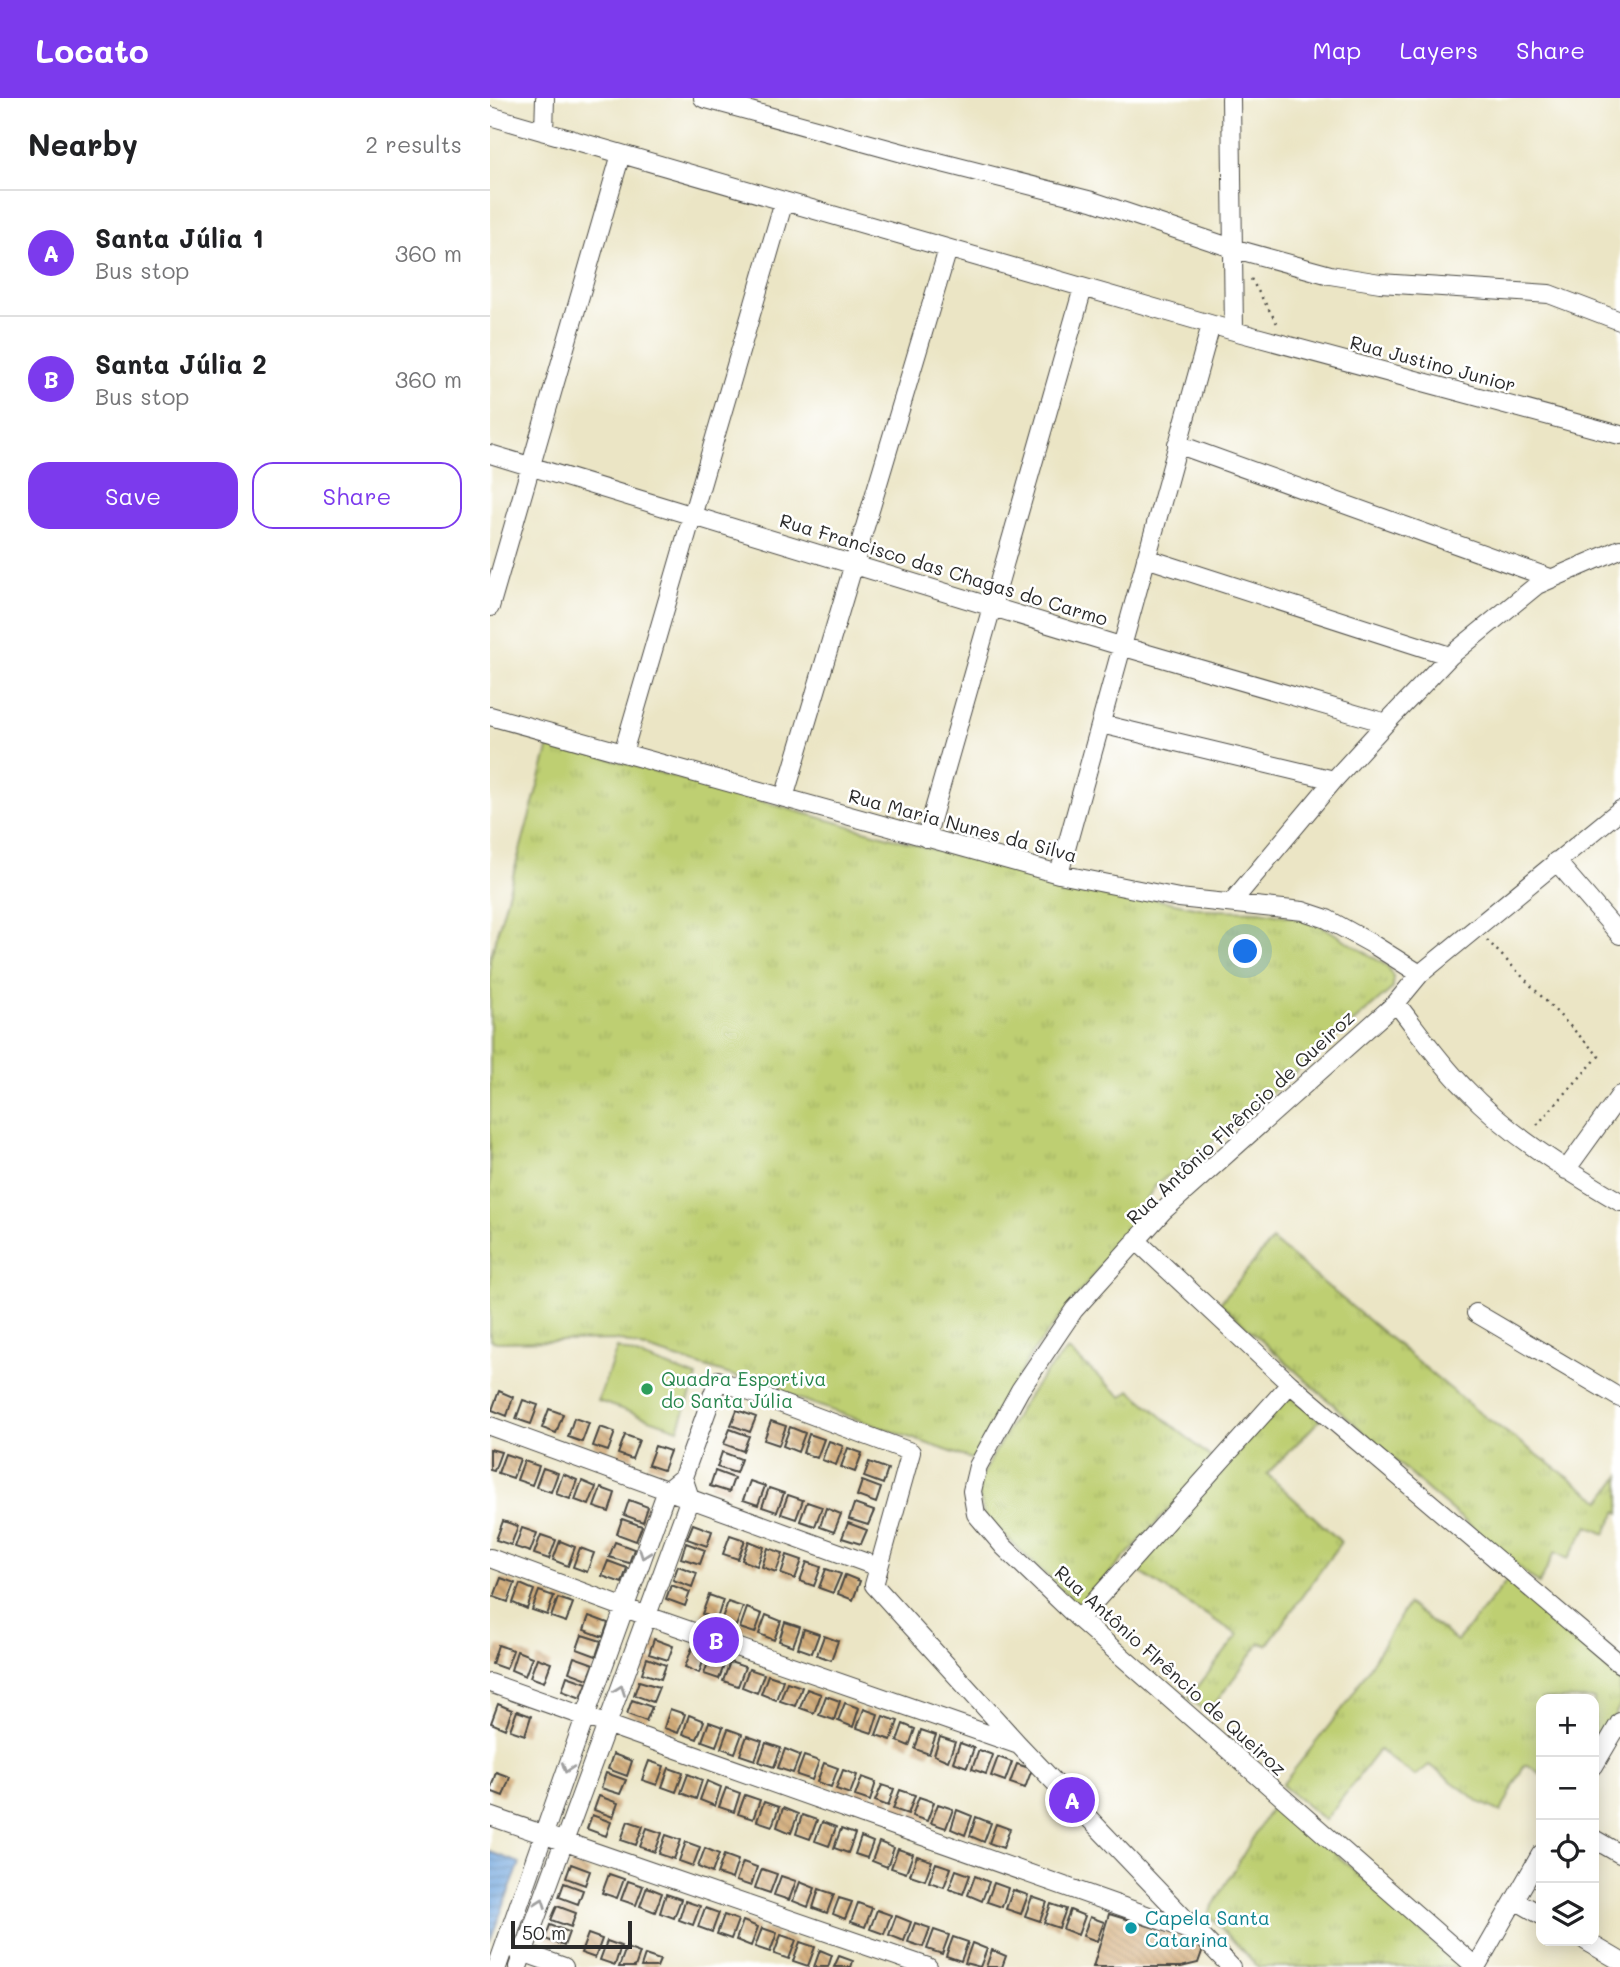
<!DOCTYPE html>
<meta charset="utf-8">
<style>
:root{--surface:#fff;--page:#f6f6f6;--text:#202124;--muted:#757577;--line:#e0e0e0;--accent:#7c3aed}
body{margin:0;font-family:Mali,sans-serif;background:var(--page);color:var(--text)}
.controls{position:absolute;right:21px;bottom:21px;display:grid;overflow:hidden;border-radius:14px;box-shadow:0 4px 18px #0003}
.controls button{width:63px;height:63px;display:grid;place-items:center;padding:0;border:0;border-bottom:2px solid var(--line);background:var(--surface);color:var(--text);font:35px sans-serif}
.scale{position:absolute;left:21px;bottom:18px;width:121px;box-sizing:border-box;padding-left:7px;border:4px solid #2b2b2b;border-top:0;font-size:19px;line-height:24px;white-space:nowrap;color:#2b2b2b;-webkit-text-stroke:5px #fff;paint-order:stroke}
.you{position:absolute;left:756px;top:854px;width:24px;height:24px;margin:-18px;border:5px solid #fff;border-radius:50%;background:#1a73e8;box-shadow:0 0 0 10px #1a73e833}
.badge{display:grid;place-items:center;width:46px;height:46px;border-radius:50%;background:var(--accent);color:#fff;font-size:23px;font-weight:700}
.pin{position:absolute;translate:-50% -50%;border:4px solid #fff;box-shadow:0 2px 7px #0006}
.list{margin:0;padding:0;list-style:none}
h2{display:flex;justify-content:space-between;align-items:center;height:91px;margin:0;padding:0 28px;font-size:30px}
h2 small{font-size:23px;font-weight:400;color:var(--muted)}
.list li{display:grid;grid-template-columns:46px 1fr auto;gap:21px;align-items:center;box-sizing:border-box;height:126px;padding:0 28px;border-top:2px solid var(--line)}
.list b{display:block;font-size:26px;white-space:nowrap}
.list p{margin:0;font-size:23px;white-space:nowrap;color:var(--muted)}
.list em{font-size:23px;font-style:normal;color:var(--muted)}
.actions{display:flex;gap:14px;padding:21px 28px}
.actions a{flex:1;padding:16px 0;border:2px solid var(--accent);border-radius:21px;text-align:center;font-size:24px;color:var(--accent)}
.actions .main{background:var(--accent);color:#fff}
.icon{flex:none;width:38px;height:38px;fill:none;stroke:currentColor;stroke-width:2;stroke-linecap:round;stroke-linejoin:round}
.map{position:relative;flex:none;width:1130px;height:1869px;overflow:hidden}
header{display:flex;align-items:center;gap:42px;box-sizing:border-box;height:98px;padding:0 35px;background:var(--accent);color:#fff}
header strong{font-size:33px}
nav{display:flex;gap:38px;margin-inline-start:auto;font-size:24px}
main{display:flex}
aside{flex:1;background:var(--surface)}
.map>svg:first-child{display:block}
</style>
<header>
<strong>Locato</strong>
<nav><a>Map</a><a>Layers</a><a>Share</a></nav>
</header>
<main>
<aside>
<h2>Nearby<small>2 results</small></h2>
<ul class="list">
<li><span class="badge">A</span><div><b>Santa Júlia 1</b><p>Bus stop</p></div><em>360 m</em></li>
<li><span class="badge">B</span><div><b>Santa Júlia 2</b><p>Bus stop</p></div><em>360 m</em></li>
</ul>
<div class="actions"><a class="main">Save</a><a>Share</a></div>
</aside>
<div class="map">
<svg width="1130" height="1869" viewBox="0 0 1130 1869">
<defs>
<pattern id="grass-tufts" width="24" height="20" patternUnits="userSpaceOnUse" patternTransform="scale(1.75)"><rect width="24" height="20" fill="#becf72"/><path d="M3 7l-1-3M5 7V3M7 7l1-3M15 17l-1-3M17 17v-4M19 17l1-3" fill="none" stroke="#a3b263"/></pattern>
<pattern id="water-rules" width="6" height="5" patternUnits="userSpaceOnUse" patternTransform="scale(1.75)"><rect width="6" height="5" fill="#70a5dd"/><path d="M0 2.5h6" fill="none" stroke="#5c87b3"/></pattern>
<pattern id="building-back-hatch" width="6" height="6" patternUnits="userSpaceOnUse" patternTransform="scale(1.75)"><rect width="6" height="6" fill="#d4ae7c"/><path d="M-1 5l2 2M0 0l6 6M5-1l2 2" fill="none" stroke="#ac8e66"/></pattern>
</defs>
<rect width="100%" height="100%" fill="#fff"/>
<filter id="ink" filterUnits="userSpaceOnUse"><feTurbulence type="fractalNoise" baseFrequency=".0143" numOctaves="2"/><feDisplacementMap in="SourceGraphic" scale="14" xChannelSelector="R" yChannelSelector="G"/><feConvolveMatrix kernelMatrix="1 2 1 2 8 2 1 2 1" color-interpolation-filters="sRGB"/></filter>
<filter id="wash" filterUnits="userSpaceOnUse"><feTurbulence type="fractalNoise" baseFrequency=".00686" numOctaves="4" result="noise"/><feDisplacementMap in="SourceGraphic" scale="28" xChannelSelector="R" yChannelSelector="G"/><feGaussianBlur stdDeviation="1.57" result="paint"/><feColorMatrix in="noise" values="0 0 0 0 0 0 0 0 0 0 0 0 0 0 0 0 0 1.4 0 .05"/><feComposite in="paint" operator="in"/></filter>
<g filter="url(#wash)">
<rect width="100%" height="100%" fill="#ebe5c5"/>
<path fill="url(#grass-tufts)" stroke="#747d4e" stroke-width="2" d="M60 644 506 769 719 812 770 813 824 823 897 868 903 879V890L743 1028 666 1087 615 1162 542 1255 505 1317 484 1362 247 1279 129 1242 7 1244 0 1242V861Z
M782 1142 987 1313 1111 1403 1130 1378V1415L1127 1413 1115 1436 1098 1428 1078 1461 1065 1454 1049 1486 938 1392 730 1205Z
M578 1252 632 1299 640 1292 724 1362 592 1506 584 1504 494 1418 488 1391 491 1380C515 1336 539 1286 578 1252Z
M800 1294 830 1322 777 1376 851 1444 777 1547 770 1545 718 1615 699 1600 748 1537 646 1472Z
M1019 1480 1130 1570V1608L1104 1655V1601H1051V1676L1038 1667H1034L1011 1714 991 1705 939 1667 925 1678 889 1652 835 1722 792 1687 857 1605 918 1506 967 1543Z
M786 1701 970 1869H768L718 1816Z"/>
<path fill="#becf72" stroke="#747d4e" stroke-width="2" d="M127 1250 207 1279 188 1331 108 1303Z"/>
<path fill="url(#water-rules)" stroke="#4e6884" stroke-width="2" d="M0 1754 30 1765 0 1843Z"/>
<g id="blocks">
<path fill="url(#building-back-hatch)" d="M9 1293 23 1299 17 1318 2 1312Z
M33 1302 48 1307 41 1326 26 1321Z
M59 1311 73 1316 66 1335 52 1330Z
M247 1312 266 1319 260 1334 241 1327Z
M84 1320 99 1325 92 1344 78 1339Z
M281 1323 296 1328 289 1347 274 1342Z
M110 1329 125 1334 118 1353 103 1348Z
M300 1329 315 1335 308 1354 293 1348Z
M240 1331 259 1338 253 1353 234 1346Z
M319 1336 334 1341 327 1360 313 1355Z
M135 1337 149 1342 142 1361 128 1356Z
M339 1343 353 1348 346 1367 332 1362Z
M165 1348 180 1353 173 1372 158 1367Z
M358 1350 372 1355 365 1374 351 1369Z
M0 1351 11 1354 4 1373 0 1372Z
M232 1354 251 1361 246 1375 227 1369Z
M15 1356 30 1361 23 1380 8 1375Z
M34 1363 49 1368 42 1387 27 1382Z
M379 1364 398 1371 393 1386 374 1379Z
M53 1370 68 1375 61 1394 46 1389Z
M225 1373 244 1380 239 1394 220 1388Z
M73 1376 87 1382 80 1401 66 1396Z
M92 1383 106 1389 99 1407 85 1402Z
M260 1383 275 1388 268 1407 253 1402Z
M372 1383 391 1390 386 1405 367 1398Z
M111 1390 125 1395 119 1414 104 1409Z
M279 1390 294 1395 287 1414 272 1409Z
M298 1397 313 1402 306 1421 291 1416Z
M139 1402 158 1409 153 1424 134 1417Z
M317 1404 332 1409 325 1428 310 1423Z
M364 1406 384 1413 378 1427 359 1421Z
M336 1410 351 1416 344 1434 330 1429Z
M132 1421 152 1428 146 1443 127 1436Z
M13 1423 28 1428 21 1447 6 1442Z
M358 1425 377 1432 371 1446 352 1440Z
M203 1426 222 1433 217 1448 197 1441Z
M32 1430 47 1435 40 1454 25 1449Z
M51 1437 66 1442 59 1461 44 1456Z
M240 1437 255 1442 248 1461 233 1456Z
M70 1443 85 1449 78 1468 63 1462Z
M259 1443 274 1449 267 1468 252 1462Z
M125 1444 144 1451 139 1465 119 1459Z
M196 1445 215 1452 210 1466 191 1460Z
M90 1450 104 1455 97 1474 83 1469Z
M278 1450 293 1455 286 1474 272 1469Z
M297 1457 312 1462 305 1481 291 1476Z
M118 1463 137 1470 132 1485 112 1478Z
M317 1464 331 1469 324 1488 310 1483Z
M188 1468 207 1475 202 1489 183 1482Z
M336 1471 351 1476 343 1495 329 1490Z
M355 1477 370 1483 363 1502 348 1496Z
M11 1480 25 1485 18 1504 4 1499Z
M30 1486 44 1492 37 1511 23 1505Z
M181 1487 200 1494 195 1508 176 1501Z
M49 1493 64 1498 57 1517 42 1512Z
M219 1497 233 1502 227 1521 212 1516Z
M68 1500 83 1505 76 1524 61 1519Z
M238 1504 253 1509 246 1528 231 1523Z
M257 1510 272 1516 265 1535 250 1530Z
M276 1517 291 1523 284 1542 269 1536Z
M99 1518 118 1525 113 1539 94 1532Z
M295 1524 310 1529 303 1548 289 1543Z
M314 1531 329 1536 322 1555 308 1550Z
M92 1537 111 1543 106 1558 87 1551Z
M334 1538 348 1543 341 1562 327 1557Z
M164 1541 183 1548 178 1562 159 1556Z
M8 1547 23 1552 16 1571 2 1566Z
M202 1550 216 1555 209 1575 195 1569Z
M27 1553 42 1559 35 1578 21 1572Z
M221 1557 236 1562 229 1581 214 1576Z
M84 1559 104 1566 98 1581 79 1574Z
M47 1560 61 1565 54 1584 40 1579Z
M157 1560 176 1567 171 1581 152 1575Z
M240 1564 255 1569 248 1588 233 1583Z
M259 1571 274 1576 267 1595 252 1589Z
M278 1577 293 1582 286 1602 271 1596Z
M77 1578 97 1585 91 1600 72 1593Z
M149 1583 169 1589 163 1604 144 1597Z
M297 1584 312 1589 305 1608 290 1603Z
M317 1591 331 1596 324 1615 310 1610Z
M336 1598 350 1603 344 1622 329 1617Z
M142 1602 162 1609 156 1623 137 1616Z
M355 1605 369 1610 363 1629 348 1623Z
M8 1606 22 1612 15 1631 1 1625Z
M180 1611 195 1616 188 1635 174 1630Z
M374 1611 388 1616 382 1635 367 1630Z
M27 1613 41 1618 35 1637 20 1632Z
M199 1617 214 1623 207 1641 193 1636Z
M393 1618 408 1623 401 1642 386 1637Z
M219 1624 233 1629 226 1648 212 1643Z
M413 1626 425 1631 419 1648 407 1643Z
M238 1631 252 1636 245 1655 231 1650Z
M431 1632 446 1637 439 1656 425 1651Z
M257 1638 272 1643 265 1662 250 1657Z
M450 1639 465 1644 458 1663 444 1657Z
M276 1645 291 1650 284 1669 269 1664Z
M470 1645 484 1650 477 1669 463 1664Z
M295 1651 310 1657 303 1675 288 1670Z
M489 1652 503 1657 496 1676 482 1671Z
M123 1656 142 1663 137 1678 118 1671Z
M314 1658 329 1663 322 1682 307 1677Z
M508 1659 522 1664 515 1683 501 1678Z
M159 1663 174 1668 167 1687 152 1682Z
M334 1665 348 1670 341 1689 327 1684Z
M527 1666 542 1671 535 1690 520 1685Z
M179 1670 193 1675 186 1694 172 1689Z
M353 1672 367 1677 360 1696 346 1691Z
M6 1674 20 1679 13 1698 0 1693Z
M116 1675 136 1682 130 1696 111 1690Z
M198 1676 212 1682 206 1701 191 1695Z
M372 1679 386 1684 380 1703 365 1698Z
M217 1683 231 1689 225 1708 210 1702Z
M392 1687 404 1691 398 1708 385 1703Z
M236 1690 250 1695 244 1714 229 1709Z
M410 1692 425 1697 418 1716 403 1711Z
M255 1697 270 1702 263 1721 248 1716Z
M109 1698 128 1705 123 1719 104 1712Z
M429 1699 444 1704 437 1723 422 1718Z
M274 1704 289 1709 282 1728 267 1723Z
M448 1706 463 1711 456 1730 441 1725Z
M293 1710 308 1716 301 1735 287 1729Z
M467 1712 482 1718 475 1737 461 1731Z
M102 1717 121 1724 116 1738 97 1731Z
M312 1717 327 1722 320 1741 306 1736Z
M486 1719 501 1725 494 1744 480 1738Z
M138 1723 153 1728 146 1747 131 1742Z
M332 1724 346 1729 339 1748 325 1743Z
M506 1726 520 1731 513 1750 499 1745Z
M157 1730 172 1735 165 1754 150 1749Z
M351 1731 365 1736 358 1755 344 1750Z
M176 1737 191 1742 184 1761 169 1756Z
M371 1739 383 1744 377 1760 365 1756Z
M196 1744 210 1749 203 1768 189 1763Z
M389 1744 404 1750 397 1769 382 1763Z
M215 1750 229 1756 222 1775 208 1769Z
M408 1751 423 1756 416 1775 401 1770Z
M234 1757 248 1762 242 1781 227 1776Z
M427 1758 442 1763 435 1782 420 1777Z
M253 1764 267 1769 261 1788 246 1783Z
M446 1765 461 1770 454 1789 439 1784Z
M81 1766 100 1773 95 1787 76 1780Z
M272 1771 287 1776 280 1795 265 1790Z
M466 1772 480 1777 473 1796 459 1791Z
M119 1776 134 1781 127 1800 112 1795Z
M291 1778 306 1783 299 1802 284 1797Z
M485 1778 499 1784 492 1803 478 1797Z
M138 1783 153 1788 146 1807 131 1802Z
M310 1784 325 1790 318 1809 303 1803Z
M74 1785 93 1792 88 1806 69 1799Z
M504 1785 518 1790 512 1809 497 1804Z
M157 1789 172 1795 165 1814 150 1808Z
M329 1791 344 1796 337 1815 323 1810Z
M523 1792 538 1797 531 1816 516 1811Z
M176 1796 191 1801 184 1820 170 1815Z
M542 1799 557 1804 550 1823 535 1818Z
M349 1800 362 1804 355 1821 343 1816Z
M195 1803 210 1808 203 1827 189 1822Z
M368 1805 382 1810 375 1829 361 1824Z
M561 1806 576 1811 569 1830 554 1825Z
M67 1808 86 1815 81 1829 61 1822Z
M215 1810 229 1815 222 1834 208 1829Z
M387 1812 401 1817 394 1836 380 1831Z
M580 1812 595 1818 588 1837 573 1831Z
M619 1816 715 1845 708 1865 691 1869H603Z
M234 1817 248 1822 241 1841 227 1836Z
M406 1818 421 1824 414 1843 399 1837Z
M600 1819 614 1824 607 1843 593 1838Z
M253 1823 268 1829 261 1848 246 1842Z
M425 1825 440 1830 433 1849 418 1844Z
M60 1827 79 1834 74 1848 55 1841Z
M272 1830 287 1835 280 1854 265 1849Z
M444 1832 459 1837 452 1856 437 1851Z
M98 1836 112 1841 105 1860 91 1855Z
M291 1837 306 1842 299 1861 284 1856Z
M463 1839 478 1844 471 1863 456 1858Z
M117 1843 131 1848 125 1867 110 1862Z
M310 1844 325 1849 318 1868 303 1863Z
M482 1845 497 1851 490 1869 475 1865Z
M136 1850 150 1855 145 1869H129Z
M330 1852 342 1857 338 1869H324Z
M502 1852 516 1858 512 1869H496Z
M155 1857 170 1862 167 1869H151Z
M349 1858 363 1863 361 1869H344Z"/>
</g>
</g>
<g filter="url(#ink)">
<use href="#blocks" fill-opacity="0" stroke="#484742" stroke-width="2"/>
<g fill="none" stroke-linecap="round" stroke-linejoin="round">
<g stroke="#484742" stroke-width="20">
<path id="minor" d="M213 0 413 55 602 103 742 150 840 177 890 185 1059 196 1130 223
M741 0 744 233
M0 18 744 233 1130 337
M54 34 55 0
M687 346 1060 480
M0 356 634 549 896 625
M656 460 960 558
M0 509 131 56
M0 618 569 776 689 800 813 813 837 821 884 847 930 876
M611 626 844 682
M133 655 294 103
M294 700 458 151
M436 740 593 190
M1066 763 1130 837
M569 776 721 227
M741 805 844 682 896 625 960 558 1047 487 1130 451
M906 905C928 933 949 964 974 989 1019 1037 1074 1071 1130 1104
M1076 1072 1130 997
M646 1142 800 1286 1130 1566
M986 1215 1130 1300
M0 1328 388 1469
M0 1460 157 1518 526 1646
M589 1521 800 1286
M0 1585 707 1835
M1104 1668 1130 1624
M0 1718 438 1869
M1104 1741 1130 1756
M1051 1756 986 1869 589 1521 514 1449 486 1416 482 1393 488 1368 530 1292 584 1212 673 1113 906 905 930 876 1130 712
M1025 1802 1051 1817
M1096 1843 1130 1863
M24 1851 74 1869
M7 1869 95 1619 177 1392 193 1379 228 1282 421 1354 384 1487 529 1647 741 1869
M28 1869 200 1400 193 1379"/>
</g>
<path stroke="#484742" stroke-width="2.5" stroke-dasharray="2 5" stroke-linecap="butt" d="M761 181 788 227
M997 842 1109 958 1046 1028"/>
<use href="#minor" stroke="#fff" stroke-width="18"/>
</g>
<defs><path id="oneway-chevron" d="M-2-3.5L2.5 0L-2 3.5" fill="none" stroke-width="1.6" stroke-linecap="round" stroke-linejoin="round" transform="scale(1.75)"/></defs>
<g stroke="#a0a0a0">
<use href="#oneway-chevron" transform="translate(154 1456) rotate(110)"/>
<use href="#oneway-chevron" transform="translate(130 1592) rotate(-70)"/>
<use href="#oneway-chevron" transform="translate(77 1670) rotate(109)"/>
<use href="#oneway-chevron" transform="translate(51 1805) rotate(-70)"/>
</g>
</g>
<circle fill="#2e9e5b" stroke="#fff" stroke-width="2.5" cx="157" cy="1291" r="7"/>
<circle fill="#0f9aa8" stroke="#fff" stroke-width="2.5" cx="641" cy="1830" r="7"/>
<g text-anchor="middle" dominant-baseline="central" stroke-width="5" stroke-linejoin="round" paint-order="stroke">
<g font-size="19" fill="#2b2b2b" stroke="#fff">
<text transform="translate(943 265) rotate(15)">Rua Justino Junior</text>
<text transform="translate(454 471) rotate(17)">Rua Francisco das Chagas do Carmo</text>
<text transform="translate(473 727) rotate(15)">Rua Maria Nunes da Silva</text>
<text transform="translate(750 1019) rotate(-43)">Rua Antônio Flrêncio de Queiroz</text>
<text transform="translate(681 1572) rotate(42)">Rua Antônio Flrêncio de Queiroz</text>
</g>
<g font-size="19" fill="#27864d" stroke="#fff" text-anchor="start">
<text x="171" y="1280">Quadra Esportiva<tspan x="171" dy="22">do Santa Júlia</tspan></text>
</g>
<g font-size="19" fill="#0d838f" stroke="#fff" text-anchor="start">
<text x="655" y="1819">Capela Santa<tspan x="655" dy="22">Catarina</tspan></text>
</g>
</g>
</svg>
<div class="controls">
<button>+</button>
<button>−</button>
<button><svg class="icon" aria-label="locate" viewBox="0 0 24 24"><circle cx="12" cy="12" r="6"/><path d="M12 2v4M12 18v4M2 12h4M18 12h4"/></svg></button>
<button><svg class="icon" aria-label="layers" viewBox="0 0 24 24"><path d="M12 4l9 5-9 5-9-5zM3 14l9 5 9-5"/></svg></button>
</div>
<div class="scale">50 m</div>
<div class="you"></div>
<div class="pin badge" style="left:582px;top:1702px">A</div>
<div class="pin badge" style="left:226px;top:1542px">B</div>
</div>
</main>
